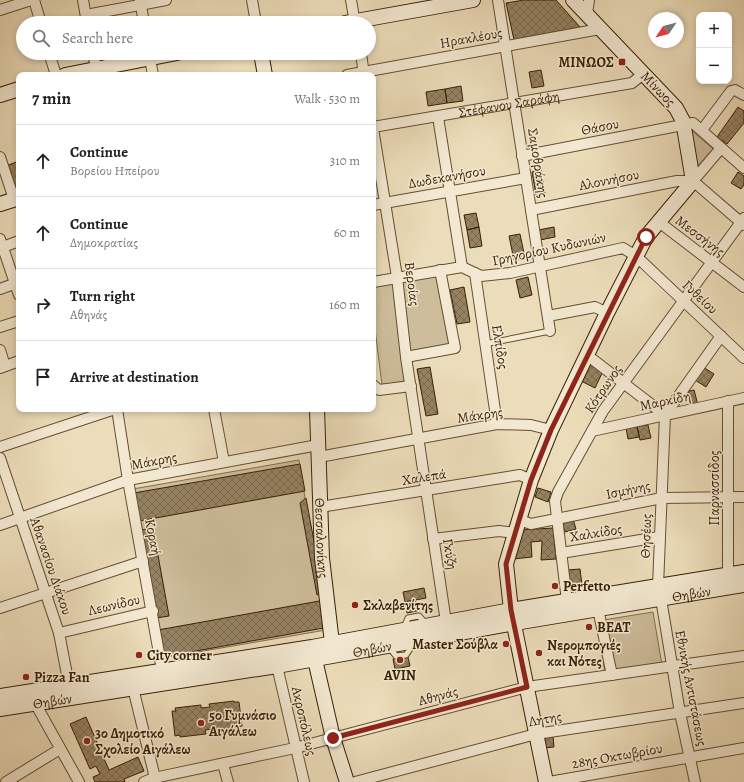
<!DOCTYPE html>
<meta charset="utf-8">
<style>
:root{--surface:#fff;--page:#f2f2f2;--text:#222;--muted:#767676;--line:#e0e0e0}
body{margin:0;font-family:Alegreya,serif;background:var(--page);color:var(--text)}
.controls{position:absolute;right:12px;top:12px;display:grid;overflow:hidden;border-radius:8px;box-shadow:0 2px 6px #0003}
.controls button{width:36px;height:36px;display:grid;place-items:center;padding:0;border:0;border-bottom:1px solid var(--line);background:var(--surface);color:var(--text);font:20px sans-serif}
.compass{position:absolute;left:648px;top:12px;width:36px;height:36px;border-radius:50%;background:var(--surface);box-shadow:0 2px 6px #0003;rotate:235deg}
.stop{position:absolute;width:12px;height:12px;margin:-9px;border:3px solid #8f2418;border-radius:50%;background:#fff}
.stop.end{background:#8f2418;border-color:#fff;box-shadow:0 1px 4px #0008}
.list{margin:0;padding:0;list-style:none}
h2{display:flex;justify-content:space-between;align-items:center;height:52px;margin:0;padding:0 16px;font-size:17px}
h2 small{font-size:13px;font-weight:400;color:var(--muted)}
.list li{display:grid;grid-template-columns:26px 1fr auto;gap:12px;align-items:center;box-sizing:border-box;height:72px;padding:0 16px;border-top:1px solid var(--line)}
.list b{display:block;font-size:15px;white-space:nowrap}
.list p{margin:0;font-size:13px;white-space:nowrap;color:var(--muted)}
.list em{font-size:13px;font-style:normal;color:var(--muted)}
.icon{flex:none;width:22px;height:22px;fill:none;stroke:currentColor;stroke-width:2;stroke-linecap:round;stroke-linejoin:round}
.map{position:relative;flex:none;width:744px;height:782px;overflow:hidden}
.search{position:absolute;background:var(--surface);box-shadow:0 2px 6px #0003;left:16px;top:16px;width:360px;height:44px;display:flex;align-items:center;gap:10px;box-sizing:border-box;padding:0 14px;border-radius:22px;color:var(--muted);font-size:15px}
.panel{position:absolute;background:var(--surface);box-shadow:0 2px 6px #0003;left:16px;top:72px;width:360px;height:340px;border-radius:8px}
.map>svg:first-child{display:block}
</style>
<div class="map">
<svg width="744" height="782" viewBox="0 0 744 782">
<defs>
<pattern id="building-cross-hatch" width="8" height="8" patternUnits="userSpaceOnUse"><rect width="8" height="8" fill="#968262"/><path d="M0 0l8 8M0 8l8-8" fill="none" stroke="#7b6a4f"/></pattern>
</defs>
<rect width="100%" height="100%" fill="#ecddba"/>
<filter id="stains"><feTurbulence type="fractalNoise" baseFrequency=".005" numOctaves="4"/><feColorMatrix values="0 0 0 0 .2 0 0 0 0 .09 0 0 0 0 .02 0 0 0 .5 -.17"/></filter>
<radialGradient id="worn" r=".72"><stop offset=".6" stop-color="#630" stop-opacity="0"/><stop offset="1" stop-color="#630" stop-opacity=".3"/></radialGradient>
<path fill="#cdbd9b" stroke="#826e4f" d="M691 130 713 149 696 168Z
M438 274 450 344 403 352 407 381 382 385 375 329H373V285Z
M299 460 326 630 157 659 127 490Z
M653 612 662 665 605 674 597 621Z"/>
<path fill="url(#building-cross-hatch)" stroke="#381f03" d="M524 0H556L580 27 514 40 506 3Z
M541 70 544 86 532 88 529 72Z
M461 86 463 101 447 103 445 89Z
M445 89 447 103 428 106 426 92Z
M738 107 744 111V123L727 144 717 137Z
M19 161V190L15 191 6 166Z
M541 170 545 193 536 195 532 172Z
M738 172 744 176V185L741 189 731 183Z
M476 213 479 227 467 230 464 215Z
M479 227 482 246 470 248 467 230Z
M554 227 555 237 540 240 538 230Z
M520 234 525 258 514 260 509 236Z
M528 277 532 295 520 298 516 280Z
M464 287 470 322 457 324 450 290Z
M589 361 604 369 595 388 579 380Z
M430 367 438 414 426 416 417 369Z
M703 367 714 374 706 387 695 380Z
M694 390 698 405 691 406 688 395 689 391Z
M648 425 651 438 640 440 637 426Z
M637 426 639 437 628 439 626 428Z
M300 464 305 491 139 521 134 493Z
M538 488 551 492 548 502 535 497Z
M306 498 323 590 317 595 300 503Z
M573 519 576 529 565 532 562 521Z
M153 528 169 616 156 618 141 530Z
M553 528 556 559 541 560 542 541 531 542 532 557 513 559 521 530Z
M580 569 582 585 569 587 567 570Z
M424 588 426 598 405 602 403 592Z
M325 600 329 627 163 657 158 630Z
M415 600 417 611 407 613 405 602Z
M408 657 410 666 395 669 393 659Z
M234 701V702H239L242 726 237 727 238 729 213 732V729L205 730 206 734 180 737V735L175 736 172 711H176L175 708 201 705V708L210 707 209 704Z
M86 717 109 770 138 757 144 771 124 779 125 782H95L93 777 100 774 96 766 90 769 70 724Z
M553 736 554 747 544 748 543 738Z"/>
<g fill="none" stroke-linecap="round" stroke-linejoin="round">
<g stroke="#654e31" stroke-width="7">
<path id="lane" d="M485 344 550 331
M404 628 408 618 419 616 425 623
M389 647 396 656 406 655 413 644"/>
</g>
<g stroke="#654e31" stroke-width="12">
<g id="street">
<path d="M34 0 41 23"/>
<path d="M83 0 87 23"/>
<path d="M140 0 144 23"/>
<path d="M252 0 256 23"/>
<path d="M351 0 355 23"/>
<path d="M498 0 550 331"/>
<path d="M0 10 31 0"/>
<path d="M587 14 589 0"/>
<path d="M86 15 166 0"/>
<path d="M49 53 56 75"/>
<path d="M93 53 96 68"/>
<path d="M149 53 153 75"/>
<path d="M361 53 364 75"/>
<path d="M347 75 600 29"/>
<path d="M438 117 462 267"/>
<path id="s1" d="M373 127 632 83 643 74"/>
<path d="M373 128 397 277 406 357 446 622"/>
<path d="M702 130 731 91 735 90 744 95"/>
<path d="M522 156 693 123 744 168"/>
<path d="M0 157 14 199"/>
<path d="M693 181 744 225"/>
<path d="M693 181 721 148"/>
<path d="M373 205 526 178"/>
<path d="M531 210 677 181H693"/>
<path d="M659 222 744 287"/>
<path d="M0 239 19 295"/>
<path d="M0 248 19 241"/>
<path d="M475 273 497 424"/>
<path d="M373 282 462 267 481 276 510 273 623 248 636 256 744 358"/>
<path d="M0 289 19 282"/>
<path d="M548 316 595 307 607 313"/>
<path d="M0 327 19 321"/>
<path d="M0 350 5 366"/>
<path d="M587 355 665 415"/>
<path d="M406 357 455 348 440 270"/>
<path d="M0 368 19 361"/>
<path d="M373 385 379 390 411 386"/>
<path d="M728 401V574"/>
<path d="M117 409 128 480 162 670"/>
<path d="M214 409 224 462"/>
<path d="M665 415 721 336"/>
<path d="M592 431 744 398"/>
<path d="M0 447 115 409"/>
<path d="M319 457 497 424 531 425 551 430"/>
<path d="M0 458 59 633 69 685"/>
<path d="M320 507 520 475 531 480"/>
<path d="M520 520 531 524 662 498 744 497"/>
<path d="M0 525 128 480 318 445"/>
<path d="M433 539 499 531 515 533"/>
<path d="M561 553 659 537"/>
<path d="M658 586 665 415"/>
<path d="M661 599 680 713 695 782"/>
<path d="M567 601 555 501 558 492 603 411 744 218"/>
<path d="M0 608 143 561"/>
<path d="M598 609 612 675"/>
<path d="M59 633 153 611"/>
<path d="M277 666 304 782"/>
<path d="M133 688 156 782"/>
<path d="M35 703 79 782"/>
<path d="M223 764 228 782"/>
<path d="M6 782 60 749"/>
<path d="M144 782 154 778 295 748 527 687 744 656"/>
<path d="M355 782 536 734 744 703"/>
<path d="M549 782 744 748"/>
</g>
</g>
<g stroke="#381f03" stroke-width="16">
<g id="secondary">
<path d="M345 23 473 0"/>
<path d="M261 53 265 75"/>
<path d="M65 75 177 53"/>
<path d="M0 95 19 89"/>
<path d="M0 204 19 198"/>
<path id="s2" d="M317 409 322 558 332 643"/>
<path d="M313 651 333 738 347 782"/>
<path d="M0 696 312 647 511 610 744 572"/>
<path id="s3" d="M0 709 277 666 515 623 744 585"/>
<path d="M546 782 511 610 506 564 531 480 551 430 607 313 646 237 693 181 683 121 676 108 573 0"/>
</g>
</g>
<use href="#lane" stroke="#f3e9d2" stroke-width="5"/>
<use href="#street" stroke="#f3e9d2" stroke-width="10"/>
<use href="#secondary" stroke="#f3e9d2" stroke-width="14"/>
</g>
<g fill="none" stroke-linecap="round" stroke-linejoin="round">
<path stroke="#8f2418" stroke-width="5" d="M333 738 527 687 511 610 506 564 531 480 551 430 646 237"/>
</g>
<g fill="#8f2418" stroke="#f3e9d2" stroke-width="1.5">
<rect x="618" y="58" width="8" height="8" rx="2"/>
<circle cx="555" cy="586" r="4"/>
<circle cx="355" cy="605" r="4"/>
<circle cx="589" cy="627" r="4"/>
<circle cx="506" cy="644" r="4"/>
<circle cx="539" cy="653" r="4"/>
<circle cx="139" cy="655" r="4"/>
<circle cx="400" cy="660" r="4"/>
<circle cx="26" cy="677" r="4"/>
<circle cx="201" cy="723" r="4"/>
<circle cx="87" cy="741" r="4"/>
</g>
<g text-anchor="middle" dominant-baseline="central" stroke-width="3" stroke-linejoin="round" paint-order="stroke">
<g font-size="14" fill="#381f03" stroke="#f3e9d2">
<text transform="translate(471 38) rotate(-10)">Ηρακλέους</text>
<text transform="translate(658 89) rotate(46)">Μίνωος</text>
<text stroke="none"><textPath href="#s1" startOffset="138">Στέφανου Σαράφη</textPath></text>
<text transform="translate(600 127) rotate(-11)">Θάσου</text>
<text transform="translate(538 163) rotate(81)">Σαμοθράκης</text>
<text transform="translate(447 177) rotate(-10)">Δωδεκανήσου</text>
<text transform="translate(609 180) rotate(-11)">Αλοννήσου</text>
<text transform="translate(700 236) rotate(37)">Μεσσήνης</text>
<text transform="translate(549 249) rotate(-12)">Γρηγορίου Κυδωνιών</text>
<text transform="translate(412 284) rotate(83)">Βεροίας</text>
<text transform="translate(700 297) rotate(43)">Γυθείου</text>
<text transform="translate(500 347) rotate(81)">Ελπίδος</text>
<text transform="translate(603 389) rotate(-56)">Κότρωνος</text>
<text transform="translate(665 401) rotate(-12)">Μαρκίδη</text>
<text transform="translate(480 415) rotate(-8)">Μάκρης</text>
<text transform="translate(154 461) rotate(-11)">Μάκρης</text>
<text transform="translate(424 477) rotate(-9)">Χαλεπά</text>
<text transform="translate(714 488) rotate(-90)">Παρνασσίδος</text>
<text transform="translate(628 490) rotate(-12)">Ισμήνης</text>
<text transform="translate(596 533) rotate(-9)">Χαλκίδος</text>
<text transform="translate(646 536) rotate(-88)">Θησέως</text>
<text transform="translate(153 537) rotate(79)">Κοραή</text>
<text stroke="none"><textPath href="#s2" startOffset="129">Θεσσαλονίκης</textPath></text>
<text transform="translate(450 554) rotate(81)">Γκύζη</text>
<text transform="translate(51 566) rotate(71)">Αθανασίου Διάκου</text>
<text stroke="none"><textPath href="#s3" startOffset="701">Θηβών</textPath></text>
<text transform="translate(114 605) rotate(-13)">Λεωνίδου</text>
<text stroke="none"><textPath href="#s3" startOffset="377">Θηβών</textPath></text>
<text transform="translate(691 688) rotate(79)">Εθνικής Αντιστάσεως</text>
<text transform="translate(438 696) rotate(-15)">Αθηνάς</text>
<text stroke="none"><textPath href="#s3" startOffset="53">Θηβών</textPath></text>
<text transform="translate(545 719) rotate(-10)">Λητης</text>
<text transform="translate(304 721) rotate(77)">Ακροπόλεως</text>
<text transform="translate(617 756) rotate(-10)">28ης Οκτωβρίου</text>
</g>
<g font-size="14" font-weight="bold" fill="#381f03" stroke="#f3e9d2" text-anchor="start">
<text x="614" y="62" text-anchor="end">ΜΙΝΩΟΣ</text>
<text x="563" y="586">Perfetto</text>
<text x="363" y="605">Σκλαβενίτης</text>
<text x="597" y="627">ΒΕΑΤ</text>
<text x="498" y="644" text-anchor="end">Master Σούβλα</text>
<text x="547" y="645">Νερομπογιές<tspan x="547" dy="16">και Νότες</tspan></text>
<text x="147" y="655">City corner</text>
<text x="400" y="675" text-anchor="middle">AVIN</text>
<text x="34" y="677">Pizza Fan</text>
<text x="209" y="715">5ο Γυμνάσιο<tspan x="209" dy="16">Αιγάλεω</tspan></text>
<text x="95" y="733">3ο Δημοτικό<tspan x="95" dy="16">Σχολείο Αιγάλεω</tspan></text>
</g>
</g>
<rect width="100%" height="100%" filter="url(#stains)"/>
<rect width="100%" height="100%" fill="url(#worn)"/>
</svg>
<div class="controls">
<button>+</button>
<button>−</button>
</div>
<svg class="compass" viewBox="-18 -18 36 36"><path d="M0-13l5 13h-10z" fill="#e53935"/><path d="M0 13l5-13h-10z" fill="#767676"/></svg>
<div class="stop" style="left:646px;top:237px"></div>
<div class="stop end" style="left:333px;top:738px"></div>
<div class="search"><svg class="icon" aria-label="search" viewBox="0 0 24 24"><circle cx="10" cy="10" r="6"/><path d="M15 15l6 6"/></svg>Search here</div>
<section class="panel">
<h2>7 min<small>Walk · 530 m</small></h2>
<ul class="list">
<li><svg class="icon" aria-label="ahead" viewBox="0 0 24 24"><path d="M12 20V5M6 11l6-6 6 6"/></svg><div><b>Continue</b><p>Βορείου Ηπείρου</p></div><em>310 m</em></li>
<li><svg class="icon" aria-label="ahead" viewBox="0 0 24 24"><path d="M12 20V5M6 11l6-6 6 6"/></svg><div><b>Continue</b><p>Δημοκρατίας</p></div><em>60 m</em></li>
<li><svg class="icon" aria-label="right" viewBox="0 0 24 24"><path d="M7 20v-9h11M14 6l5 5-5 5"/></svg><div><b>Turn right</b><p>Αθηνάς</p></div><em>160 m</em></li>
<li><svg class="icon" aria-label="arrive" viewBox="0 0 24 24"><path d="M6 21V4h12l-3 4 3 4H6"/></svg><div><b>Arrive at destination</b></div></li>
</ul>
</section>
</div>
